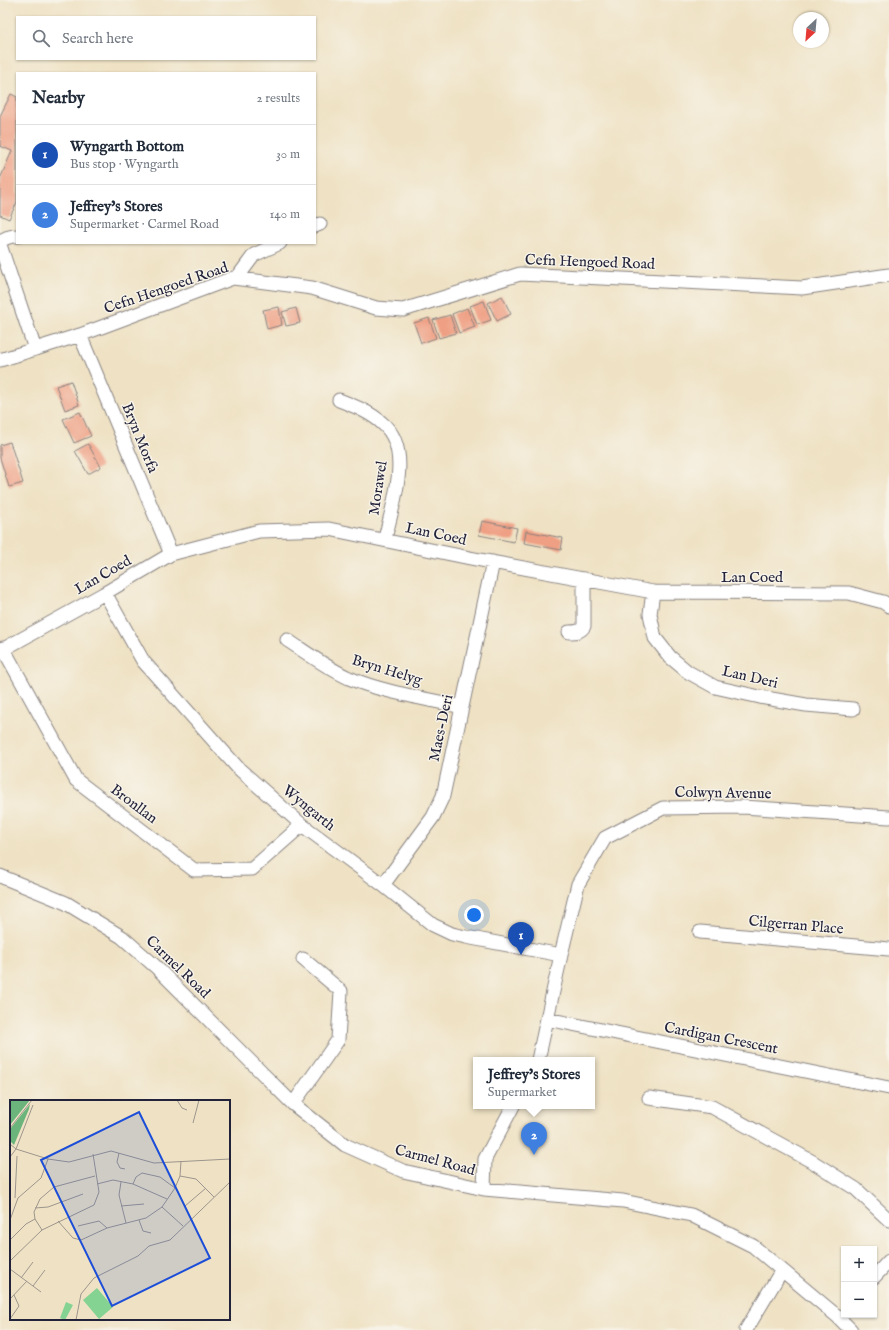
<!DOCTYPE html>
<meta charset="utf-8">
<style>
:root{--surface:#fff;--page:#f2f2f3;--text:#1f2937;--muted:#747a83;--line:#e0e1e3;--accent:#b5179e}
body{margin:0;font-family:"IM FELL English",serif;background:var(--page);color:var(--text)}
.controls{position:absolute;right:12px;bottom:12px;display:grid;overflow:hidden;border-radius:0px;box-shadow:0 1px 3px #0004}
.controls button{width:36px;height:36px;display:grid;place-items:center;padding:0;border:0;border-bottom:1px solid var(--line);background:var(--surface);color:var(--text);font:20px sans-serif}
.compass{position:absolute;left:793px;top:12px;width:36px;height:36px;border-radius:50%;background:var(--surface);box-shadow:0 1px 3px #0004;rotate:206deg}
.you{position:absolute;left:474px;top:915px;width:14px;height:14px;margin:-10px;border:3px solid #fff;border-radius:50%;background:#1a73e8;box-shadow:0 0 0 6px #1a73e833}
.badge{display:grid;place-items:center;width:26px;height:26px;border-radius:50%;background:var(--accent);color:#fff;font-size:13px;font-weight:700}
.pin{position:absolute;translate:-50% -33px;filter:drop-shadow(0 1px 2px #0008)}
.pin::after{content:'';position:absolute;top:21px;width:14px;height:12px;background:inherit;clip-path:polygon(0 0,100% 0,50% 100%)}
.popup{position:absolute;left:473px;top:1057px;width:122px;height:52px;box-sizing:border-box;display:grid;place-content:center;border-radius:0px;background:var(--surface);filter:drop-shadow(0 1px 3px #0005);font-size:13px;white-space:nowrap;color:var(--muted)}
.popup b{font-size:15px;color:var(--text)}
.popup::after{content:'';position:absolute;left:50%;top:100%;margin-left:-8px;border:8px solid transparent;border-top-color:var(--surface)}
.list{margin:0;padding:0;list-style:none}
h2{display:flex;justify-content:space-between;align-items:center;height:52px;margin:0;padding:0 16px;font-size:17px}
h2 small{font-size:13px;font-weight:400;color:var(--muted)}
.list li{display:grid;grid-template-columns:26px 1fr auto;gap:12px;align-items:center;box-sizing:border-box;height:60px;padding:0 16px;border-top:1px solid var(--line)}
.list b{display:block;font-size:15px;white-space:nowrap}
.list p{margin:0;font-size:13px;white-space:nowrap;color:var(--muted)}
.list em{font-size:13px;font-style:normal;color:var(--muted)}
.icon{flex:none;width:22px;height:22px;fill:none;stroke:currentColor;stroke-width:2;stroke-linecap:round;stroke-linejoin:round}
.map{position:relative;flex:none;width:889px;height:1330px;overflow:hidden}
.search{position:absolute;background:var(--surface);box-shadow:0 1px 3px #0004;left:16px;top:16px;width:300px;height:44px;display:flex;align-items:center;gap:10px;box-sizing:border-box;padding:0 14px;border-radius:0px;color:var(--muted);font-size:15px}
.panel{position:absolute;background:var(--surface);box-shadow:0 1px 3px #0004;left:16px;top:72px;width:300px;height:172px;border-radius:0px}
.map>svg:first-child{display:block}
</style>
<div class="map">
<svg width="889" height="1330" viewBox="0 0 889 1330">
<rect width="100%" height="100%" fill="#f7f3e8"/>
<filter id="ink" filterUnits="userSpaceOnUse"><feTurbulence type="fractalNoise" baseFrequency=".025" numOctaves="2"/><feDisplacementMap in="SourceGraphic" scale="8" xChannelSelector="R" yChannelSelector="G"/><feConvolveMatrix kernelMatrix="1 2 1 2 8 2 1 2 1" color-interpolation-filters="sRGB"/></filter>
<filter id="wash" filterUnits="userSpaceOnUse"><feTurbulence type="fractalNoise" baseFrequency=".012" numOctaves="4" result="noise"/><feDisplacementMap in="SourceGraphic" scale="16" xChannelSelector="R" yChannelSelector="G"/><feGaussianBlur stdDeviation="0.9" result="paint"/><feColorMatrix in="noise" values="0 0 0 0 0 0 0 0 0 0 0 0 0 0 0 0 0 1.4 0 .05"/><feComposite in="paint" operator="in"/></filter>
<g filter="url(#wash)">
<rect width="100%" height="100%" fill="#efe2c4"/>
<g id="blocks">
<path fill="#ef9f83" d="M11 94 17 97V202L9 219 0 215V179L12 151 0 146V116Z
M502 296 511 314 497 321 488 303Z
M484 301 491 320 477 325 470 306Z
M279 307 282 325 267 329 263 310Z
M296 308 300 323 286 326 282 312Z
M467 308 475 327 459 333 452 314Z
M450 315 456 333 439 338 433 320Z
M429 318 436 338 421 343 414 323Z
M71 381 79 405 65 410 56 386Z
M80 412 91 436 74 443 63 419Z
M10 442 23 483 9 487 0 458V445Z
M88 444 101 467 88 474 75 451Z
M482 521 517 528 514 542 479 535Z
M526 531 563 538 561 550 524 543Z"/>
</g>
</g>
<g filter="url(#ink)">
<use href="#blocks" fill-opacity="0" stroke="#888280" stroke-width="1"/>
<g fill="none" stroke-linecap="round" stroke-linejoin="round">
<g stroke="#888280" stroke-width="15">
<path id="minor" d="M315 226 320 224
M0 242C5 237 10 236 17 236
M0 245 35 349
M237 278 254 255 280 243
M80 335 171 554
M0 360 80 335 233 278 312 288 376 308 403 310 520 274 802 288 889 275
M339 400C354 406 370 412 382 423 414 449 392 506 385 539
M653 592 650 614 655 638 670 657 688 672 715 687 760 697 806 705 853 709
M105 593 143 661 238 768 302 825 383 885 433 925 452 934 466 937 561 955
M569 632C575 632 581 632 584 626V579
M287 640C307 653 327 668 349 678 382 692 427 699 462 707
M3 648 76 780 194 870 252 869 302 825
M0 651 105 593 171 554 259 531 329 529 470 558 653 592 849 593 883 602 889 606
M0 876 66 903 122 937 155 966 293 1104 345 1145 403 1171 484 1189 623 1201 691 1215 753 1246 837 1316 851 1330
M383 885 433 817 443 796 493 562
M700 932 889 949
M547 1019 889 1088
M538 1060 561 955 578 884 605 838 663 808 743 807 889 817
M649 1098 712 1107 813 1162 856 1189 889 1220
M293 1104 338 1040 341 991 303 959
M484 1189 485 1159 513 1106
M874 1277 889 1261
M746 1330 782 1270"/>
</g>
<use href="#minor" stroke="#fff" stroke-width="13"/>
</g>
</g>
<g text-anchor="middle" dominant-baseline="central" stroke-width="3" stroke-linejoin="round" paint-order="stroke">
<g font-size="15" fill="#22223b" stroke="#f7f3e8">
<text transform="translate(590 262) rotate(2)">Cefn Hengoed Road</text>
<text transform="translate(166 288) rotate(-19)">Cefn Hengoed Road</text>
<text transform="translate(140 438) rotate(68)">Bryn Morfa</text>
<text transform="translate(378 488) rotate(-81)">Morawel</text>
<text transform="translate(436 534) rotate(12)">Lan Coed</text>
<text transform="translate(103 575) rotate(-30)">Lan Coed</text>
<text x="752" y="577">Lan Coed</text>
<text transform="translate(387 670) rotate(17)">Bryn Helyg</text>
<text transform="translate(750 677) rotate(13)">Lan Deri</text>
<text transform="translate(441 728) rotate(-78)">Maes-Deri</text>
<text transform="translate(723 793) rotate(1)">Colwyn Avenue</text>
<text transform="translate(134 804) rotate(37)">Bronllan</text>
<text transform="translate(309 808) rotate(39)">Wyngarth</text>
<text transform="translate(796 925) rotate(5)">Cilgerran Place</text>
<text transform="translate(178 967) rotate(44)">Carmel Road</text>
<text transform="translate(721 1038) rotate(11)">Cardigan Crescent</text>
<text transform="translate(435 1160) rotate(15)">Carmel Road</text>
</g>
</g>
<g transform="translate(10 1100)">
<rect width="220" height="220" fill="#efe2c4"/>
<path d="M87 188 103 207 89 219 73 200ZM56 202 63 205 55 220 50 218Z" fill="#84d392"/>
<path d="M0 0H20L0 25ZM20 4 19 9 4 45 0 41V29Z" fill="#6bb57c"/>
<path fill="none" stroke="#9d958d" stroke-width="1" d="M167 0 172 8 177 10M23 5 6 49 38 59 59 62 101 51 144 63 220 59M183 23 189 0M0 28 22 0M0 44 6 49 0 57M109 53 107 62 110 68 115 69M170 76 186 79 204 97M111 82 109 95 116 123M87 84 103 80 123 84 157 99M123 84 126 77 132 73 150 77 165 88M5 98 7 56M111 106 134 104M175 106 196 88M152 107 173 126M25 108 38 107 73 94M0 120 8 98 31 78 38 59M129 120 133 131 141 133M48 121 63 138 71 140 97 128 136 118 152 107 165 88 170 76 171 61M68 126 89 121 97 128M32 130 25 119 24 112 30 99 44 87 85 76M0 140 16 124 25 119M0 161 32 130 84 105 89 92 83 54M0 169 31 192M11 178 23 162M23 186 35 170M0 199 17 181M0 219 9 206 4 195M66 220 71 194 84 178 128 156 139 146 160 140 220 82"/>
<path fill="#1d4ed8" fill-opacity="0.15" stroke="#1d4ed8" stroke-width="2" d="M129 12 200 158 102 206 31 60Z"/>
<rect width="220" height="220" fill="none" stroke="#22223b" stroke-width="2"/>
</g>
</svg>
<div class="controls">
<button>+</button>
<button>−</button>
</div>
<svg class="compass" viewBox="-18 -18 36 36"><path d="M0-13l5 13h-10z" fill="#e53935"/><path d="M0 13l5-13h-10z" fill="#747a83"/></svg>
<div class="you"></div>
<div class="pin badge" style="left:521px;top:955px;background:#1a4fb4">1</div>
<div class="pin badge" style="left:534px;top:1155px;background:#3f7fe0">2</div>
<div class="popup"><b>Jeffrey's Stores</b>Supermarket</div>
<div class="search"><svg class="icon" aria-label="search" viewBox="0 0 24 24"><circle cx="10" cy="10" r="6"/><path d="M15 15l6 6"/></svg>Search here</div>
<section class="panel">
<h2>Nearby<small>2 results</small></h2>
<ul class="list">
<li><span class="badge" style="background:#1a4fb4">1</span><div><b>Wyngarth Bottom</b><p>Bus stop · Wyngarth</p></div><em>30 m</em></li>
<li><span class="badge" style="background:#3f7fe0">2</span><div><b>Jeffrey's Stores</b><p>Supermarket · Carmel Road</p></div><em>140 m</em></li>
</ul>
</section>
</div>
